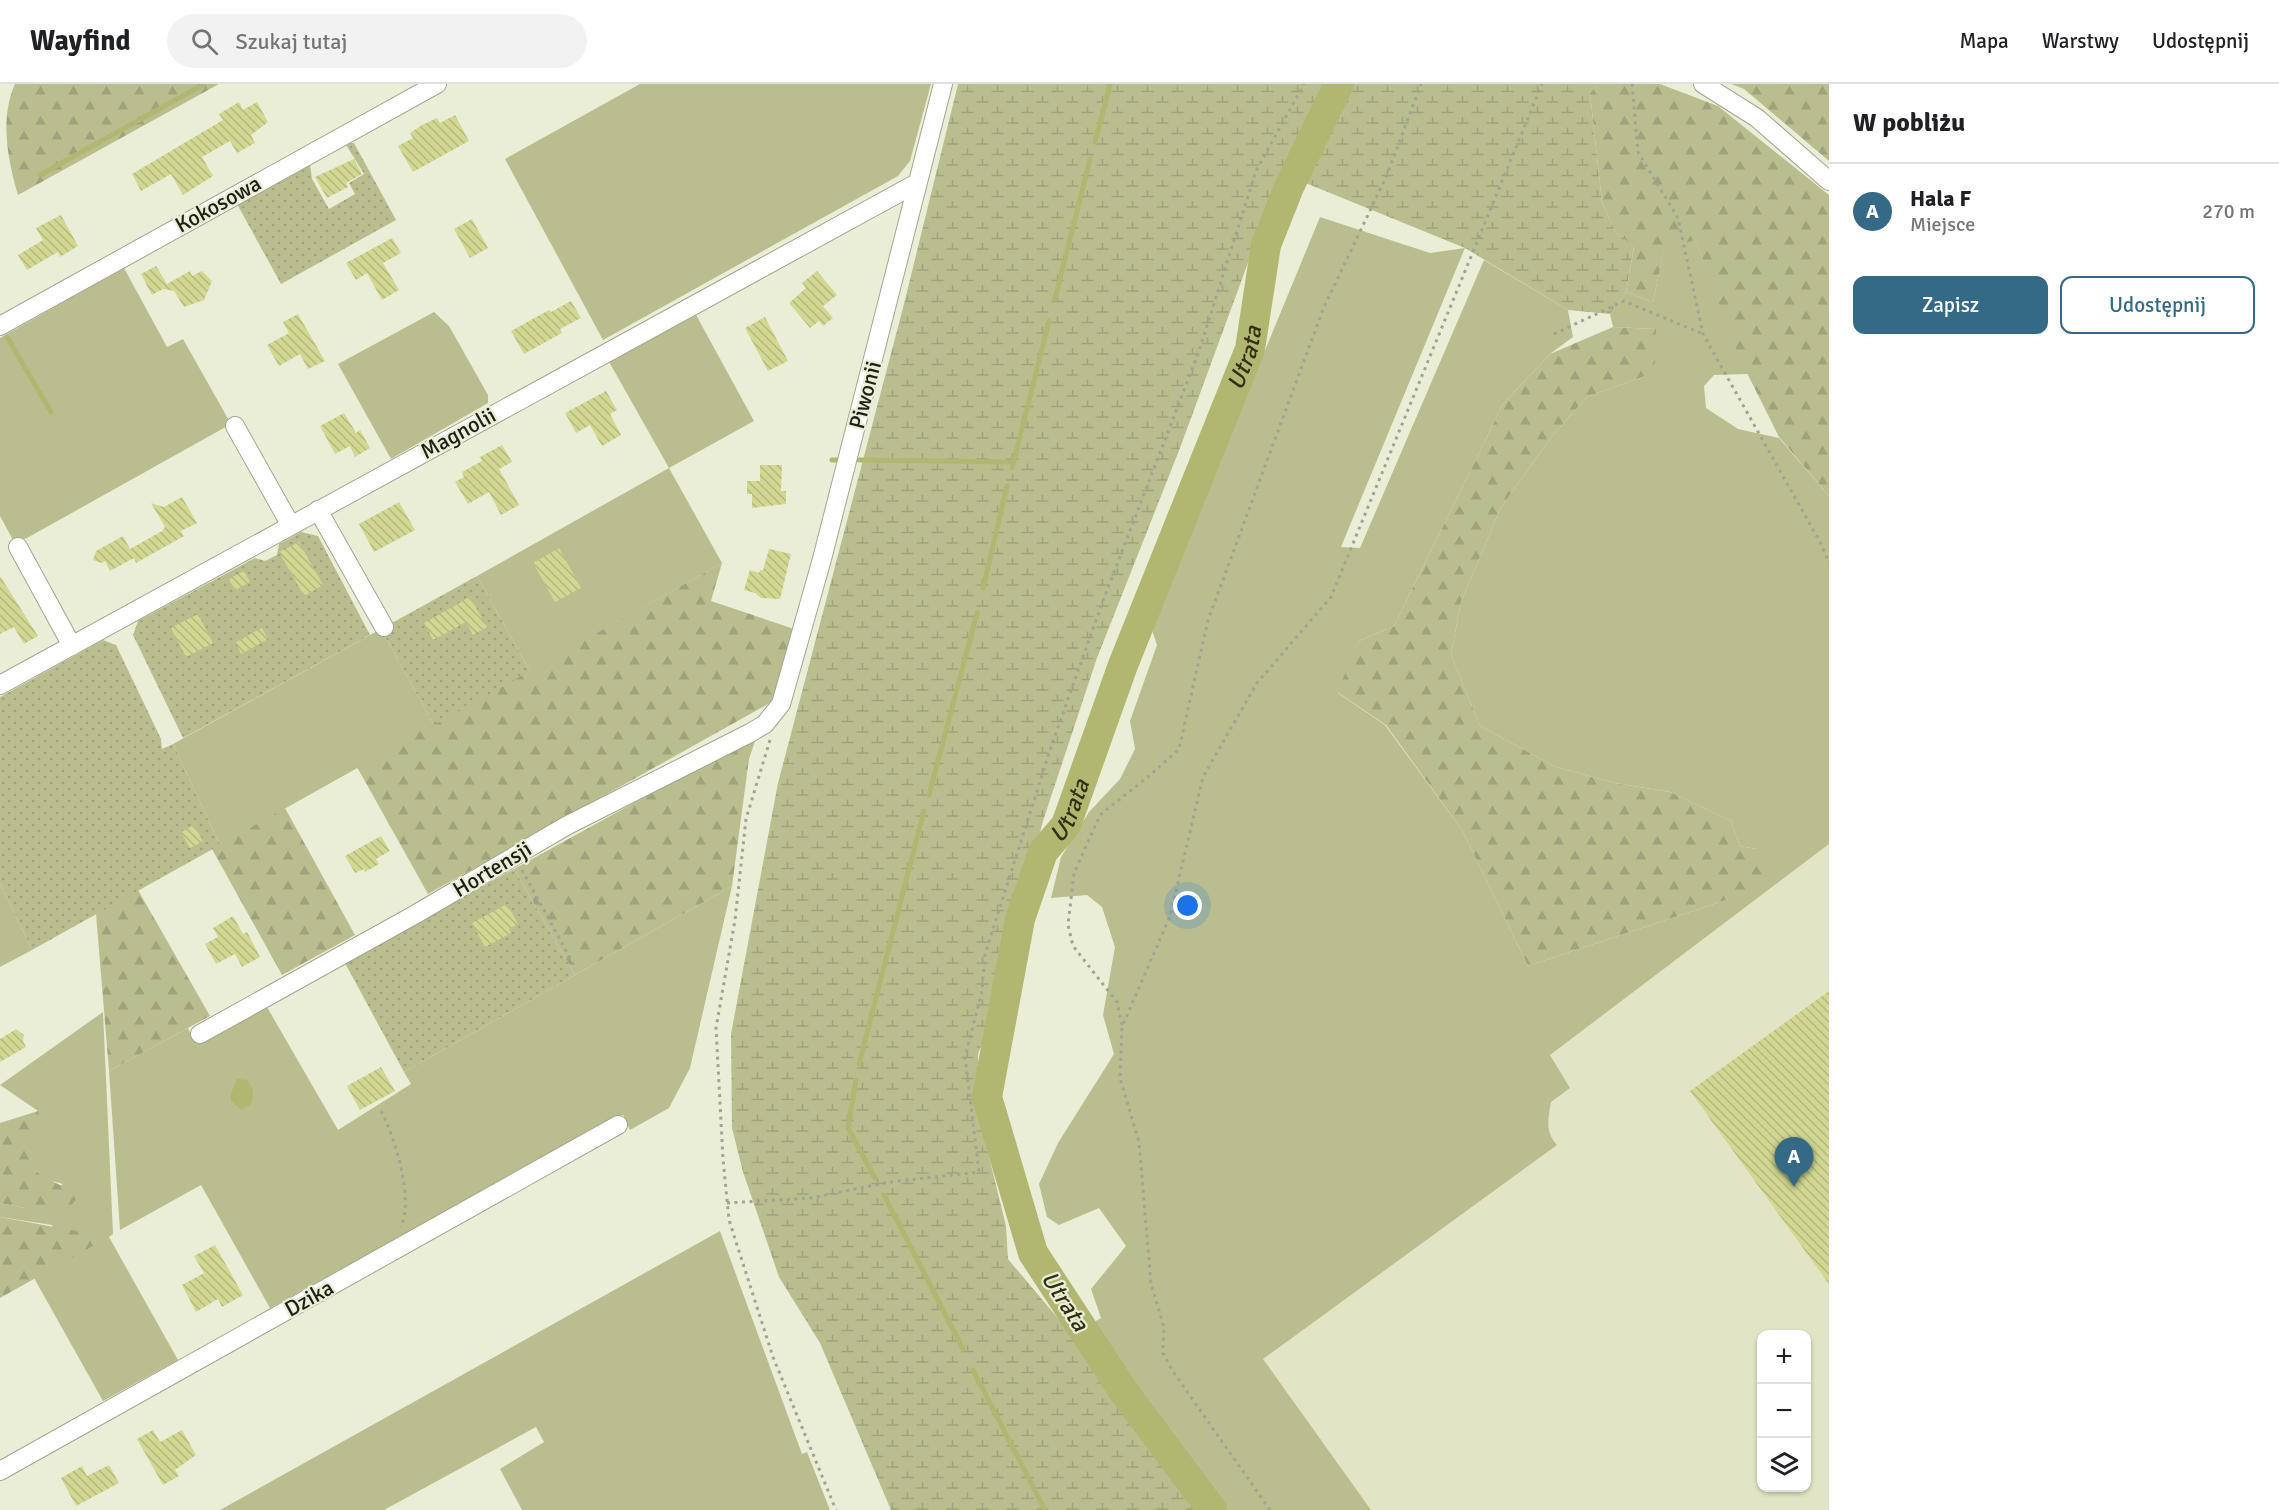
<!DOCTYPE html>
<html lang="pl">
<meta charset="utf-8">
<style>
:root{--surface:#fff;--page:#f2f2f2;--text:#202124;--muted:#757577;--line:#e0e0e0;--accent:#356a86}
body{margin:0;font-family:Signika,sans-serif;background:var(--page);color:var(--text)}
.controls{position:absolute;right:18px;bottom:18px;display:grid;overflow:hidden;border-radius:12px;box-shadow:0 2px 4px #0004}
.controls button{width:54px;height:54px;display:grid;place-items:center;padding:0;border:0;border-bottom:2px solid var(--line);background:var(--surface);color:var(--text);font:30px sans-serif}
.you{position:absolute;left:1188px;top:822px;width:21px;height:21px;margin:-15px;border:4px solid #fff;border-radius:50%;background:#1a73e8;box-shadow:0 0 0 9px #1a73e833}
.badge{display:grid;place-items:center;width:39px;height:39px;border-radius:50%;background:var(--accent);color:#fff;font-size:20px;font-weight:700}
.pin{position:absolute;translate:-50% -50px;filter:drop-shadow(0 2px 3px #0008)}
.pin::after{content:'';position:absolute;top:32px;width:21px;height:18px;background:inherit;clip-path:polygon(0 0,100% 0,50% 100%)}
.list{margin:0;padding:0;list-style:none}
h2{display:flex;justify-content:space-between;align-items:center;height:78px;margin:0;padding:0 24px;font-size:26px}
h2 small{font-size:20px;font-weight:400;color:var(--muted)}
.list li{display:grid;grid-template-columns:39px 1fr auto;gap:18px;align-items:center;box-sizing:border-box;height:96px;padding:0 24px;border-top:2px solid var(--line)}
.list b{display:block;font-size:22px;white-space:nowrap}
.list p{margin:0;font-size:20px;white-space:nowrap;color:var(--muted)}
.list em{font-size:20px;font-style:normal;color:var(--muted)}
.actions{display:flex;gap:12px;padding:18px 24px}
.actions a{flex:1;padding:14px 0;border:2px solid var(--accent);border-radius:12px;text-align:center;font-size:21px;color:var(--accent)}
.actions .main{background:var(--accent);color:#fff}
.icon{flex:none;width:33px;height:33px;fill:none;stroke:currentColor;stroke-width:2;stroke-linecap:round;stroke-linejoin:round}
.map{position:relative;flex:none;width:1829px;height:1426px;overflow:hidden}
header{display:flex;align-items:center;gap:36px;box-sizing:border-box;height:84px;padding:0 30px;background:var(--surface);border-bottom:2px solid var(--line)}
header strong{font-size:28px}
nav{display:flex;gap:33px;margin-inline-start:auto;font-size:21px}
.search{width:420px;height:54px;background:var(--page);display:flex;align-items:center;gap:15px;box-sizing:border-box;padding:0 21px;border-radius:33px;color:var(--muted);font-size:22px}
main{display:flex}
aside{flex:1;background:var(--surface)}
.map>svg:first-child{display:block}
</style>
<header>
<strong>Wayfind</strong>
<div class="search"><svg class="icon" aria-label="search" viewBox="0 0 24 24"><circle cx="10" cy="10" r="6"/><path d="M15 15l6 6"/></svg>Szukaj tutaj</div>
<nav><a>Mapa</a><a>Warstwy</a><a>Udostępnij</a></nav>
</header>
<main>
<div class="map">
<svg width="1829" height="1426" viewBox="0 0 1829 1426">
<defs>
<pattern id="forest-firs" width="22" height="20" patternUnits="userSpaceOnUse" patternTransform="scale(1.5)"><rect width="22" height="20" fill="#babe8f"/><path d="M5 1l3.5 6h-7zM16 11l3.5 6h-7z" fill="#9fa37b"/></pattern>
<pattern id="wetland-marsh" width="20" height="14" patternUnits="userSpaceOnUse" patternTransform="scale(1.5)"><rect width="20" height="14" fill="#babe8f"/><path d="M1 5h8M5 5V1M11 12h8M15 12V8" fill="none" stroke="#9fa37b"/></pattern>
<pattern id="garden-dots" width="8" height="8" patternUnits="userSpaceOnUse" patternTransform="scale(1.5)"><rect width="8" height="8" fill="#babe8f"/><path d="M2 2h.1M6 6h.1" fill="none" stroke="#9fa37b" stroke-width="1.8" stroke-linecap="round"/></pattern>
<pattern id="building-back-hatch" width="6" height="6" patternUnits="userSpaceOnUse" patternTransform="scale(1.5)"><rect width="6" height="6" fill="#d2d892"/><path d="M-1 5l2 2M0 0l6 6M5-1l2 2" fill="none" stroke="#b4b97d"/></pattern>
</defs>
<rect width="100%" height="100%" fill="#ebeed7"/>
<path fill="#e1e5c6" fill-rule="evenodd" d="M1829 760V1426H1233L1135 1282ZM1762 1250H1806V1404H1762Z"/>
<path fill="#babe8f" d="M640 0H931L910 77 898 92 603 256 505 75Z
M1320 133 1430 169 1465 164 1341 463 1360 464 1484 176 1568 226 1573 253 1550 270 1503 320 1394 542 1359 557 1338 609 1385 641 1462 746 1528 882 1729 815 1756 765 1740 762 1731 737 1670 708 1615 699 1556 683 1480 642 1451 571 1461 518 1500 425 1552 352 1587 313 1645 292 1656 245 1613 243 1610 230 1626 208 1653 218 1664 165 1695 156 1748 290 1714 291 1704 302 1706 324 1738 345 1779 354 1829 412V760L1550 971 1570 1004 1551 1018C1548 1035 1545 1048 1557 1061L1263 1275 1371 1426H1194L1072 1251 1101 1234 1091 1205 1126 1162 1099 1124 1059 1141 1047 1133 1039 1100 1058 1059 1114 970 1103 931 1115 863 1102 823 1087 811 1051 814 1061 773 1089 728 1120 695 1135 665 1130 637 1157 561 1151 543Z
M124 184 167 263 183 255 231 340 27 454 14 458 0 432V254Z
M434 228 449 242 488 311V319L391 375 338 280Z
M695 229 754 337 669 384 722 479 530 587 477 492 669 384 608 276Z
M381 545 434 641 220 761 173 660Z
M0 799 32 866 0 883Z
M732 802 690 984 669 1024 630 1046 623 1031 270 1224 201 1101 120 1146 109 987 188 944 193 955 201 960 267 923 338 1046 411 1000 404 988Z
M103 928 113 1150 109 1153 178 1276 103 1317 34 1194 65 1176 52 1141 0 1133V1119L25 1124 63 1100 45 1095 34 1086V1058L38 1027 0 1001Z
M720 1147 802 1370 807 1368 830 1426H522L500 1385 544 1358 536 1343 384 1426H220Z"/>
<path fill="url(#forest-firs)" d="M15 0H219L18 111C7 74 0 33 15 0Z
M1598 0H1660L1718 22 1829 111V412L1779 353 1740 275 1695 156 1664 166 1653 218 1626 208 1634 163 1616 149 1602 118 1590 9Z
M1731 0H1829V77L1744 5Z
M1613 243 1656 245 1655 279 1645 292 1587 313 1552 352 1500 425 1461 518 1451 571 1480 642 1556 683 1615 699 1670 708 1731 737 1740 762 1756 765 1772 780 1764 797 1729 815 1528 882 1462 746 1386 641 1337 608 1359 557 1394 542 1503 320 1550 270Z
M722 479 711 517 797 546 784 601 770 619 428 810 357 683Z
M757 651 749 675 732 802 575 891 514 785Z
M285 724 355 851 282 891 212 765Z
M138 806 210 932 109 987 96 830Z
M38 1027 40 1038 34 1058V1086C51 1099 61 1098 77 1114L70 1123 25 1124 0 1119V1039Z
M0 1133 109 1153 0 1214Z"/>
<path fill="url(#wetland-marsh)" d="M958 0H1598L1590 9 1602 118 1616 149 1634 162 1626 208 1610 230 1568 226 1465 164 1281 89 1180 364 1097 574 1043 737 990 941 978 970 981 1040 1006 1142 1008 1175 1072 1251 1194 1426H891L820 1259 779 1193 743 1088 732 1044 731 950 778 699 903 224Z"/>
<path fill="url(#garden-dots)" d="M345 59H354L396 136 281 200 237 120 310 80 312 95 329 125 355 110 349 99 364 90Z
M301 448 318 452 370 551 183 654 133 551 138 537 255 474 265 477 277 471 279 460Z
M477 492 530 587 434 641 381 545Z
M103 556 116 561 161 655 162 665 173 660 220 761 32 866 0 799V613Z
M514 785 575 891 404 988 345 879Z"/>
<path fill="#b1b671" d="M237 995 247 996 253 1005 252 1019 242 1026 231 1017V1009Z"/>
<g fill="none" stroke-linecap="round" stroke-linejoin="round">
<path stroke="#b1b671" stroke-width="5" d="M1095 58 1110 1
M40 91 204 0
M1055 215 1090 75
M7 253 51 328
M832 376H840
M859 376 1013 378
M1012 384 1049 237
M983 504 1007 402
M929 711 977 529
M859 980 924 727
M856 996 848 1044 875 1094
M884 1111 963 1265
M973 1286 1045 1426"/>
<path stroke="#b1b671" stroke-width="30" id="s1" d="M1212 1426 1124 1308 1033 1169 987 1013 1020 835 1043 768 1066 741 1123 581 1250 265 1266 161 1289 103 1339 0"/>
</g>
<path fill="url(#building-back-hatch)" d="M239 18 243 26 257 18 268 38 251 51 255 59 237 69 230 57 202 73 213 92 183 111 171 90 141 107 132 90 223 36 219 30Z
M455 31 469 57 413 88 398 62 413 54 410 49 422 41 437 34 440 39Z
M354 75 362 90 346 99 348 103 327 114 315 93Z
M61 131 78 162 60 173 58 168 27 186 18 171 43 156 36 144Z
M472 135 488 164 470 174 454 145Z
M392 154 401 169 383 179 399 206 382 216 367 189 356 196 346 179Z
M156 182 167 200 190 187 192 192 202 187 212 197 204 216 184 223 174 207 163 205 152 211 141 190Z
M817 187 837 211 823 222 833 234 823 242 819 237 810 244 789 219 806 204 802 199Z
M571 217 581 234 560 245 562 249 524 270 511 247 549 226 551 228Z
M298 230 325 277 308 285 300 270 279 282 267 261 289 249 283 238Z
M765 233 788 277 768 287 745 244Z
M606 307 617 326 610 330 621 351 602 362 590 341 576 349 565 329Z
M344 329 356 349 360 346 370 364 355 373 350 362 335 370 320 342Z
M502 361 512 378 499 385 519 421 501 431 489 408 468 420 455 398 464 393 462 388 482 377 480 373Z
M760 381H782L781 407H786V420L752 424V410H747V397H760Z
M182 413 197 439 181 447 184 452 136 479 134 474 110 487 105 477 102 479 93 476 96 467 123 452 130 465 162 447 165 443 151 419 164 423Z
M399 418 415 446 374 468 359 440Z
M299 458 323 501 304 512 279 468Z
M559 464 581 504 555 518 533 479Z
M769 465 791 470 780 515 761 514 755 509 744 506 750 486 759 489 760 486H763Z
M244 487 250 498 235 506 229 495Z
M0 492 38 552 24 560 14 543 0 550Z
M470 513 487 543 473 551 466 538 433 556 424 539Z
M198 530 213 559 186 573 171 544Z
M262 544 268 555 241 570 236 558Z
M194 741 203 757 190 764 181 748Z
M381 752 390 767 376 775 379 780 365 788 364 785 355 789 345 772Z
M507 820 518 840 509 845 511 849 485 863 472 839Z
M233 832 243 850 247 848 260 873 242 883 235 870 216 880 205 860 218 853 213 844Z
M1829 907V1200L1690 1007Z
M16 945 24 951 23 957 26 963 0 978V955Z
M381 983 395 1007 360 1026 347 1002Z
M215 1161 243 1211 222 1223 218 1215 196 1228 182 1201 204 1189 194 1172Z
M153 1346 160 1358 182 1346 196 1371 175 1386 179 1392 163 1401 137 1355Z
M109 1381 119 1399 76 1422 61 1394 82 1382 87 1392Z"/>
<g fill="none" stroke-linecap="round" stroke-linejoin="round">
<g stroke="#a3a590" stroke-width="20">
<path id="minor" d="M1703 0 1757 34 1829 97
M0 242 437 0
M235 342 290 440
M318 426 384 543
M18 463 72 562
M0 601 917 99
M200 950 416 830 566 742 750 649 765 640 781 620 822 475 943 0
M0 1387 618 1041"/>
</g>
<path stroke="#a1a492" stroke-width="3" stroke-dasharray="3 4.5" stroke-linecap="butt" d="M1632 0 1638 68 1678 134 1703 250 1820 458 1829 479
M1554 250 1624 217 1703 250
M770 656 746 735 735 836 716 944 723 1075 729 1136 773 1273 836 1426
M522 786 576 885
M1122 941 1117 918 1073 862 1068 841 1074 789 1100 731 1149 692 1179 665 1208 536 1324 223 1387 91 1421 0
M381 1027C395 1053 414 1115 401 1143
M727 1119 811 1114 890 1098 979 1088 965 973 982 907 985 870 1052 660 1104 514 1198 270 1256 87 1304 0
M1270 1426 1172 1286 1163 1269 1164 1243 1151 1200 1139 1058 1120 994 1122 943 1170 832 1203 693 1257 599 1331 513 1542 0"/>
<use href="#minor" stroke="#fff" stroke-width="18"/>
</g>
<g text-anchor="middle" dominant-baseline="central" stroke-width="4.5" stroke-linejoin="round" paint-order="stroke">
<g font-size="22" fill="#1d1e16" stroke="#ebeed7">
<text transform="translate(218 120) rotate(-29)">Kokosowa</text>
<text transform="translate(865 311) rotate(-75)">Piwonii</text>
<text transform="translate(458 349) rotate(-29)">Magnolii</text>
<text transform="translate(492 785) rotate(-31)">Hortensji</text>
<text transform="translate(309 1214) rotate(-29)">Dzika</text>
</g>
<g font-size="24" font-style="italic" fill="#2f3112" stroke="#ebeed7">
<text stroke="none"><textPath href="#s1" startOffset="1264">Utrata</textPath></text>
<text stroke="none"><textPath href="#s1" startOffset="778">Utrata</textPath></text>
<text transform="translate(1065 1217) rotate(57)">Utrata</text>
</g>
</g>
</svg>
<div class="controls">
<button>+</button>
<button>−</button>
<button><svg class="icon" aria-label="layers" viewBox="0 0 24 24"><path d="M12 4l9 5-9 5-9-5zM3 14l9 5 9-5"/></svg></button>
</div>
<div class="you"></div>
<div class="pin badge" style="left:1794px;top:1103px">A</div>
</div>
<aside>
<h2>W pobliżu<small></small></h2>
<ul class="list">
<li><span class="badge">A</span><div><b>Hala F</b><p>Miejsce</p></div><em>270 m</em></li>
</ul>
<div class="actions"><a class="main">Zapisz</a><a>Udostępnij</a></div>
</aside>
</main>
